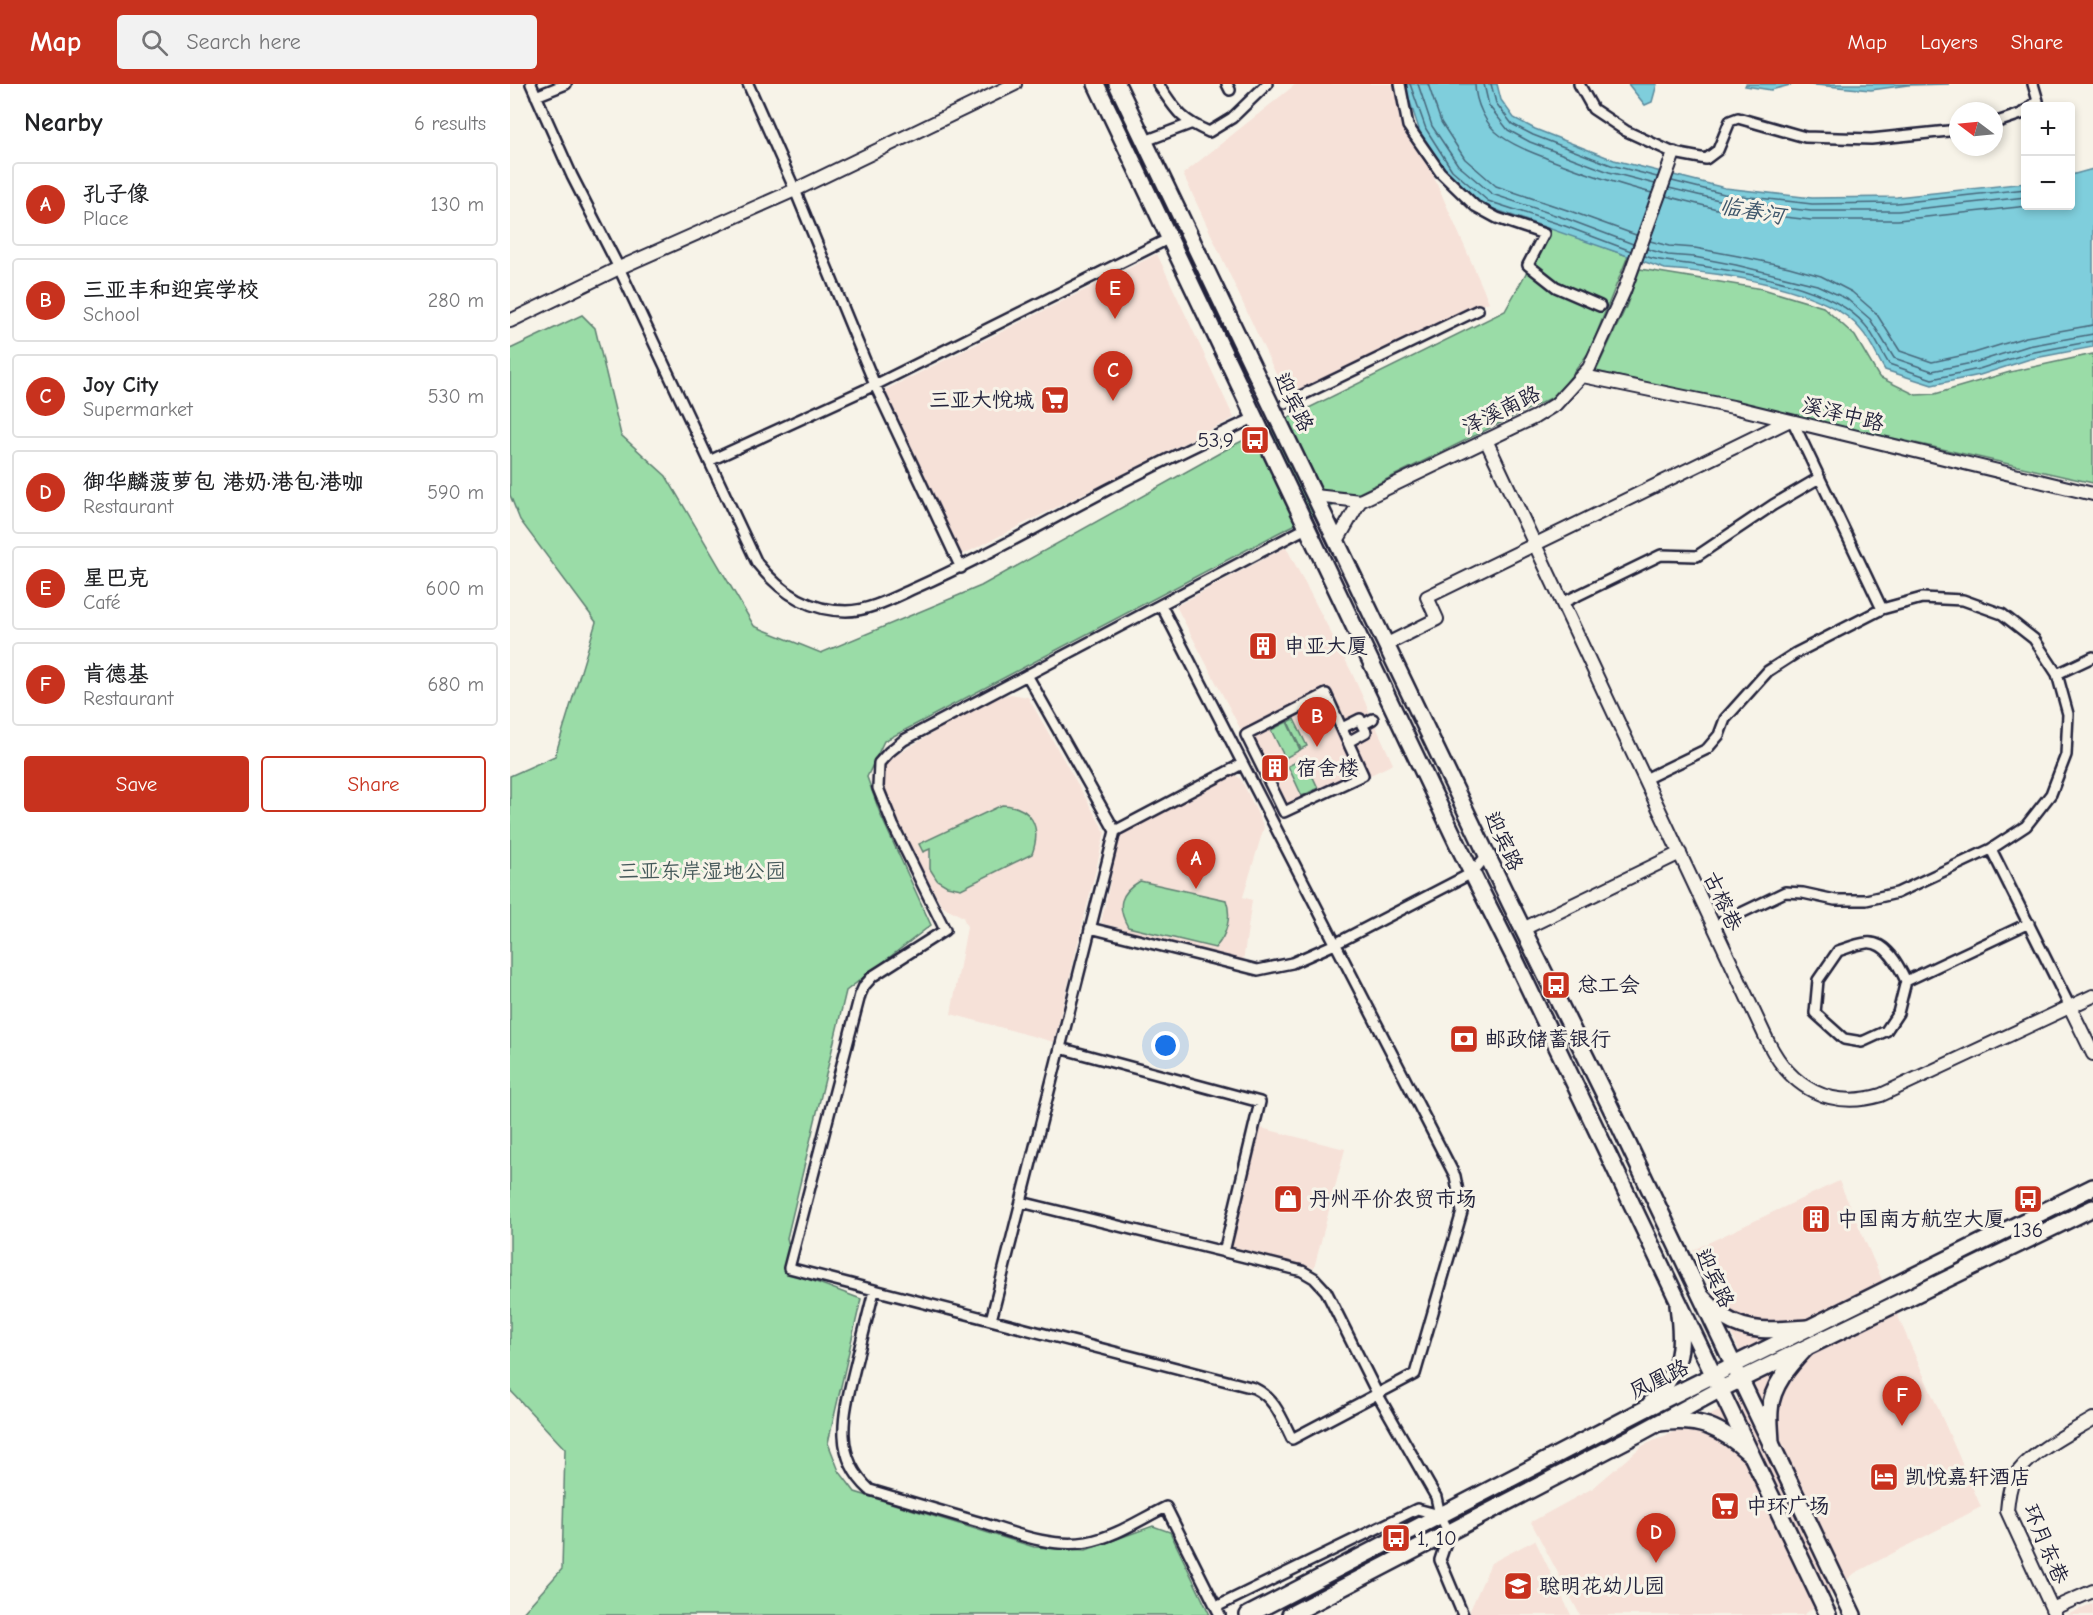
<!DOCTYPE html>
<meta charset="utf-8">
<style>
:root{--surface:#fff;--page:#f2f2f2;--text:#202124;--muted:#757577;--line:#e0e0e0;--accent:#c8321e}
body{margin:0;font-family:"Comic Neue","LXGW WenKai TC",sans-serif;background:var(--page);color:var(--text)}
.controls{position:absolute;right:18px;top:18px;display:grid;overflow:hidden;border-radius:6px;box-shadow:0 3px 9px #0003}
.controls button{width:54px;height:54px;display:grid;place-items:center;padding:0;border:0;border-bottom:2px solid var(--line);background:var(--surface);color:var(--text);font:30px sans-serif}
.compass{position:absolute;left:1439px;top:18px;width:54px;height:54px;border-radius:50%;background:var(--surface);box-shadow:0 3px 9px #0003;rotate:286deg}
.you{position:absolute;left:656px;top:962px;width:21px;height:21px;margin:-15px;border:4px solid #fff;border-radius:50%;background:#1a73e8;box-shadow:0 0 0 9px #1a73e833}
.badge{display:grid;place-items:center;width:39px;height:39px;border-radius:50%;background:var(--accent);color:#fff;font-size:20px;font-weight:700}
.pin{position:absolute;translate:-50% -50px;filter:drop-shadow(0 2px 3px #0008)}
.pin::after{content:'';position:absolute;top:32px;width:21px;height:18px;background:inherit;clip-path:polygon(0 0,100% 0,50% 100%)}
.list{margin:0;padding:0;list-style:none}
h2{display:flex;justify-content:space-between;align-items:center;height:78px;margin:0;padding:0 24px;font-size:26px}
h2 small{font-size:20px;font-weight:400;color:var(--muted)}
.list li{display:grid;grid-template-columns:39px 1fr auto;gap:18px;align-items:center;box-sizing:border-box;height:84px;margin:0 12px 12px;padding:0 12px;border:2px solid var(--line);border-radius:6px}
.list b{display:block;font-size:22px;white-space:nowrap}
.list p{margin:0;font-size:20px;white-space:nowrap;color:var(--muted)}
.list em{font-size:20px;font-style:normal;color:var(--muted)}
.actions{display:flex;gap:12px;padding:18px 24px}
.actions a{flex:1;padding:14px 0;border:2px solid var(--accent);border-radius:6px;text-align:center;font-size:21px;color:var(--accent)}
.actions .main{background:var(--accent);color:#fff}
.icon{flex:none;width:33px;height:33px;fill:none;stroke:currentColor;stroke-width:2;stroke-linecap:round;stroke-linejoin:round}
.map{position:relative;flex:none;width:1583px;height:1531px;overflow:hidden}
header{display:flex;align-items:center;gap:36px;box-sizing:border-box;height:84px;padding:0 30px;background:var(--accent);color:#fff}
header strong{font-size:28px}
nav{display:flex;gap:33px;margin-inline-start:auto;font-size:21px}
.search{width:420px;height:54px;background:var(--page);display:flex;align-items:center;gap:15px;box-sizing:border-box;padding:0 21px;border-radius:6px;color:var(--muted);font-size:22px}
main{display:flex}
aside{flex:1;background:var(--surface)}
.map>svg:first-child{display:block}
</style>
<header>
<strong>Map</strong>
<div class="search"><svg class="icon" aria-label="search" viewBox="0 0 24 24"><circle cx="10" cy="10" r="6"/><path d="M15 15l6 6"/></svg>Search here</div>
<nav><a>Map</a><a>Layers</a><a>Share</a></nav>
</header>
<main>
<aside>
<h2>Nearby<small>6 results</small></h2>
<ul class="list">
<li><span class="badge">A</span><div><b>孔子像</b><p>Place</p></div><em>130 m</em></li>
<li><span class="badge">B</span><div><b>三亚丰和迎宾学校</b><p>School</p></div><em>280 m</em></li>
<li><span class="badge">C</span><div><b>Joy City</b><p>Supermarket</p></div><em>530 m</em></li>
<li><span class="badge">D</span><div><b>御华麟菠萝包 港奶·港包·港咖</b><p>Restaurant</p></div><em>590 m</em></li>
<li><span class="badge">E</span><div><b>星巴克</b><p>Café</p></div><em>600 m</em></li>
<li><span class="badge">F</span><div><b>肯德基</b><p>Restaurant</p></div><em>680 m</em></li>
</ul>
<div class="actions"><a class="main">Save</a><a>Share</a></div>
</aside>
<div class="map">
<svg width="1583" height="1531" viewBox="0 0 1583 1531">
<rect width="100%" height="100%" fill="#f7f3e8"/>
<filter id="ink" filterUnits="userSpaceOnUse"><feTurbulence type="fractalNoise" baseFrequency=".0167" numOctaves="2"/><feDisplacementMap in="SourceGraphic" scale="12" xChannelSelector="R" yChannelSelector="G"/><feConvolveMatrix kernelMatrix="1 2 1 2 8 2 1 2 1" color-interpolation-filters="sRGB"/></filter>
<g filter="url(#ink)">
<path fill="#f6e1d8" d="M786 0H883L979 218 777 314 673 90Z
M647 170 724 334 452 471 375 306Z
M776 463 841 587 883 680 773 734 731 646 666 522Z
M501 610 518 613 595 748 544 958 441 930 457 843 453 833 432 822 395 755 376 712 372 680 478 615Z
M725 691 731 695 754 743 733 813 742 816 733 878 591 839 611 748Z
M751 1044 835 1065 804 1184 720 1162Z
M1329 1097 1471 1423 1345 1489 1294 1531H1070L1021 1438 1083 1404 1132 1362 1203 1330 1246 1304 1183 1166Z
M1025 1456 1061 1531H958L981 1479Z
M1583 1519V1531H1557Z"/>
<path fill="#9adca7" stroke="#5e7f71" stroke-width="1.5" d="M1041 144 1118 172 1079 268 1047 311 770 448 374 657 357 693 371 732 421 841 336 907 277 1154 287 1191 351 1215 318 1359 329 1387 345 1408 524 1463 576 1466 643 1442 660 1448 700 1531H11L52 1485 55 1365 0 1306V692L45 672 86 538 10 436 0 411V265L72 231 85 244 111 351 156 392 244 542 311 569 471 502 724 361 995 227Z
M1130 185 1253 205 1313 223 1345 252 1369 293 1406 311 1425 310 1500 288 1583 270V399L1086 287 1116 223Z
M784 635 797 662 791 665 778 638Z
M777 638 790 666 775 674 761 646Z
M794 674 808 704 792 712 778 682Z
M492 721C522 722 532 743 522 770L451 805 437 802 427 796 420 785V765L413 768 409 760Z
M630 797 716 816C722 833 717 851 705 864L618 843C606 822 610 809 630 797Z"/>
<path fill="#7fcedc" stroke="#5a899c" stroke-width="1.5" d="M894 0H987L991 16 1004 34 1025 45 1104 76 1215 104 1302 114 1387 113 1515 99 1516 122H1560L1561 91 1583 85V263L1520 275 1470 291 1422 301 1375 286C1367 273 1361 257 1351 246 1318 203 1207 188 1155 185L975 122 938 90 910 48Z
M1118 0H1147L1142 18 1135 21Z
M1236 0H1284L1261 6 1235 2Z
M1294 0H1439L1398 1 1361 6Z"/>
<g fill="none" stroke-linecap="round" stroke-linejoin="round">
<path stroke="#47677b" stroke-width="1.5" d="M900 0 916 45 942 86 978 117 1055 142 1121 167
M908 0 922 42 948 81 982 110 1057 135 1123 160
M918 0 931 38 955 75 986 102 1060 127 1126 151
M965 0C965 18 976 42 991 52 1005 63 1024 69 1041 76 1075 89 1107 100 1142 109
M974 0 979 22 998 46 1020 58 1099 88 1145 100
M981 0 986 19 1002 40 1023 51 1101 81 1147 93
M1162 97 1214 110 1302 120 1387 119 1516 105
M1159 104 1213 117 1301 127H1388L1516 113
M1156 112 1211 126 1301 136H1388L1518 122
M1140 157 1159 162 1185 164 1228 172 1279 183 1311 192 1342 208 1366 229 1390 267 1422 278 1464 269 1516 253 1583 241
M1137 165 1158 171 1184 173 1226 181 1307 201 1337 215 1360 235 1384 274 1422 287 1467 278 1518 262 1583 250
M1135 172C1151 178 1167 178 1184 181 1233 188 1323 202 1355 241 1365 252 1371 268 1379 280L1422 295 1469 285 1519 269 1583 257"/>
<g stroke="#22223b" stroke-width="14">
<path id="minor" d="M21 0 62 92 109 184 247 479C270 508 298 527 336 527 359 527 383 514 405 504 471 475 534 439 599 405 647 380 697 356 746 333
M238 0 285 106 365 301 451 484
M648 0C666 26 669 35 699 48L722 34 757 0
M717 0 720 6
M890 0 898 42 930 88 965 122 987 134 1034 150 1018 181 1046 203 1090 222
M1069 0 1083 25 1116 47 1164 69 1196 75 1208 66 1220 37 1228 34 1295 53 1361 55 1448 46
M26 12 56 0
M1521 22 1528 17 1523 0
M1484 39 1511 30 1516 26
M635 57 680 40
M776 319 968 226
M1283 338 1372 525
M199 377 365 301 660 154
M1052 519 1151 471 1187 472 1263 421 1309 394
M651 521 945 1092 952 1128 905 1290 782 1355C772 1335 765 1314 744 1304L279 1184 350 911 354 902 363 892 435 846 383 741 368 704 369 679 379 668 394 656 798 443
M1547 590 1583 573
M816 610 853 691 774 728 736 651Z
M832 644 850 635 852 641 863 635
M838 658 856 648 852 641
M1135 695 1197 665 1209 651 1215 635 1258 587 1286 569 1372 525 1412 514 1453 516 1492 530 1524 555 1547 590 1558 630 1556 671 1541 710 1516 742 1481 765 1387 809 1356 816H1325L1293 809 1275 808 1204 842
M605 747 732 680
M1481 765 1560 923
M580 844 748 886 782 879 825 860 962 789 977 771
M1396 897C1389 882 1376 856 1356 859 1347 860 1337 864 1328 867L1308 896 1305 929 1334 955 1352 958 1376 947 1388 929 1396 897 1519 839
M550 964 750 1018 714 1168
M511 1118 792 1187 804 1194 816 1207 868 1311 926 1413 930 1431 939 1449 930 1476 953 1531
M364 1207C358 1231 352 1255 346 1279 335 1325 320 1370 360 1406 395 1416 430 1427 465 1437 499 1447 541 1465 577 1458 605 1453 631 1435 656 1423L710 1531
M481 1236 605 747 517 591
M706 1523 907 1425 930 1431"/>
</g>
<g stroke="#22223b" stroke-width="16">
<path id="tertiary" d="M0 237 109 184 285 106 505 0
M1073 292 1223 323 1583 410
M976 356 1258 958C1281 1004 1320 1026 1371 1011L1583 912
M805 412 850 417 827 457
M850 417 1025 333 1046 320 1079 284 1114 207 1164 69
M877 560 927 535 917 513 1278 337
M1013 845 1170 769
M1560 923 1583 970
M1542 1525 1583 1507
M1545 1531 1497 1427C1498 1416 1499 1404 1504 1394 1517 1370 1560 1349 1583 1335"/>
</g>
<g stroke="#22223b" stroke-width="20">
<path id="primary" d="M1191 1212C1198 1219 1206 1229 1215 1234 1240 1250 1269 1246 1297 1244
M1137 1324C1171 1284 1174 1272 1168 1221
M1149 1339C1188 1333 1211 1343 1240 1370
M1261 1361C1261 1350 1259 1338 1260 1327 1261 1302 1280 1281 1296 1264"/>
</g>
<g stroke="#22223b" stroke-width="20">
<path id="trunk" d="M586 0 949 763 1003 871 1318 1531
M607 0 1000 819 1098 1018 1343 1531
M738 1531 1137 1324 1583 1103
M780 1531 1128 1350 1209 1306 1583 1124"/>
</g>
<use href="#minor" stroke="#f7f3e8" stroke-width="9"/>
<use href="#tertiary" stroke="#f7f3e8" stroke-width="12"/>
<use href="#primary" stroke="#f7f3e8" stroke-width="15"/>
<use href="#trunk" stroke="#f7f3e8" stroke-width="15"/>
</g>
</g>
<defs>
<g id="supermarket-square" transform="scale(1.5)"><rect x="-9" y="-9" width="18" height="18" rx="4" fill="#c8321e" stroke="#f7f3e8"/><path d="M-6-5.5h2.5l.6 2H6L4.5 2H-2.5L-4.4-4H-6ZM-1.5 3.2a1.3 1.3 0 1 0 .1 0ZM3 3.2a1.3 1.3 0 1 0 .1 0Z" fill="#fff"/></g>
<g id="bus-square" transform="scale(1.5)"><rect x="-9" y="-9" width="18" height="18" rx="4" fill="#c8321e" stroke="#f7f3e8"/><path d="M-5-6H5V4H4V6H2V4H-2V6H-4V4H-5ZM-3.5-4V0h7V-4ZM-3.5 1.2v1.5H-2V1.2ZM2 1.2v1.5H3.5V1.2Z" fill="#fff"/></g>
<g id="building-square" transform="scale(1.5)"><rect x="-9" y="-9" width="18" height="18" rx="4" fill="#c8321e" stroke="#f7f3e8"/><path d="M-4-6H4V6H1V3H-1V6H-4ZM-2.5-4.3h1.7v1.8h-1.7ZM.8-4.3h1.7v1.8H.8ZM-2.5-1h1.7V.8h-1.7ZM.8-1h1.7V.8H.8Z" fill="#fff"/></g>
<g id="bank-square" transform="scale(1.5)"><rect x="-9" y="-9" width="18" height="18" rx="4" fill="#c8321e" stroke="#f7f3e8"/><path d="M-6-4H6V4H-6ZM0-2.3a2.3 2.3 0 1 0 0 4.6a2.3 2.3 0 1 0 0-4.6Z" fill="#fff"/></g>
<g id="shop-square" transform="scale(1.5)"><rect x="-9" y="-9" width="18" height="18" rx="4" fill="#c8321e" stroke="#f7f3e8"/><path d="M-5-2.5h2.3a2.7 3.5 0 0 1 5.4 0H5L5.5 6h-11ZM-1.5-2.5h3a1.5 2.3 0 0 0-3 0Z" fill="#fff"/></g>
<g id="hotel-square" transform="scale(1.5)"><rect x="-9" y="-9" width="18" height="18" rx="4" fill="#c8321e" stroke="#f7f3e8"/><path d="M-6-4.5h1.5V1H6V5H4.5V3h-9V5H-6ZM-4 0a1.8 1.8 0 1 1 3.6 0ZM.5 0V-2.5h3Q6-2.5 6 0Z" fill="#fff"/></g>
<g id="school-square" transform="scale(1.5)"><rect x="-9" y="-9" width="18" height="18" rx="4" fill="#c8321e" stroke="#f7f3e8"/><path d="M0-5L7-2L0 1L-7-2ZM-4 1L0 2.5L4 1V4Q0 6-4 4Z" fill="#fff"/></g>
</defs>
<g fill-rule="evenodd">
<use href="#supermarket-square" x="545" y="316"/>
<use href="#bus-square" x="745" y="356"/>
<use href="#building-square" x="753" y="562"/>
<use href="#building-square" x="765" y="684"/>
<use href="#bus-square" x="1046" y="901"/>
<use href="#bank-square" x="954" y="955"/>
<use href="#shop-square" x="778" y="1115"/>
<use href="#bus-square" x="1518" y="1115"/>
<use href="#building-square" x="1306" y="1135"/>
<use href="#hotel-square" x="1374" y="1393"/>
<use href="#supermarket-square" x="1215" y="1422"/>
<use href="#bus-square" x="886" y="1454"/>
<use href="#school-square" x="1008" y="1502"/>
</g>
<g text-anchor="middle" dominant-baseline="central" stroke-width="6" stroke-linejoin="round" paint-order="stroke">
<g font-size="21" fill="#22223b" stroke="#f7f3e8" text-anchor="start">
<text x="524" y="316" text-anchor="end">三亚大悦城</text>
<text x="724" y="356" text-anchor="end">53,9</text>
<text x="774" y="562">申亚大厦</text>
<text x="786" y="684">宿舍楼</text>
<text x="1067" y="901">总工会</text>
<text x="975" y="955">邮政储蓄银行</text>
<text x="799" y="1115">丹州平价农贸市场</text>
<text x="1327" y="1135">中国南方航空大厦</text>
<text x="1518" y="1146" text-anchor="middle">136</text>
<text x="1395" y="1393">凯悦嘉轩酒店</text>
<text x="1236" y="1422">中环广场</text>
<text x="907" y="1454">1, 10</text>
<text x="1029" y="1502">聪明花幼儿园</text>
</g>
<g font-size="21" fill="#22223b" stroke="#f7f3e8">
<text transform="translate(784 318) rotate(64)">迎宾路</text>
<text transform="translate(991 326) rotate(-26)">泽溪南路</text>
<text transform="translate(1333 330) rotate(14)">溪泽中路</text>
<text transform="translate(994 757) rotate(65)">迎宾路</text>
<text transform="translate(1213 817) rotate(65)">古榕巷</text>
<text transform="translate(1205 1194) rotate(65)">迎宾路</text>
<text transform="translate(1149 1295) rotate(-26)">凤凰路</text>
<text transform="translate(1536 1460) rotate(67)">环月东巷</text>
</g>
<g font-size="21" fill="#465a5b" stroke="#f7f3e8">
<text x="192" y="787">三亚东岸湿地公园</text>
</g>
<g font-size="22" font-style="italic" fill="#3e566b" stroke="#f7f3e8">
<text transform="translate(1242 127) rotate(10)">临春河</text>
</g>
</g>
</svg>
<div class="controls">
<button>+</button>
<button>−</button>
</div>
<svg class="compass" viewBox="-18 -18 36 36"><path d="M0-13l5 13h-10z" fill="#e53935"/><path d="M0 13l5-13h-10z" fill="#757577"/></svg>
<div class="you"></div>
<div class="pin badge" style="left:686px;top:805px">A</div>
<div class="pin badge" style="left:807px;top:663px">B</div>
<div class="pin badge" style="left:603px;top:317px">C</div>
<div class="pin badge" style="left:1146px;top:1479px">D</div>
<div class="pin badge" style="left:605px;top:235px">E</div>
<div class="pin badge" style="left:1392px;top:1342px">F</div>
</div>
</main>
